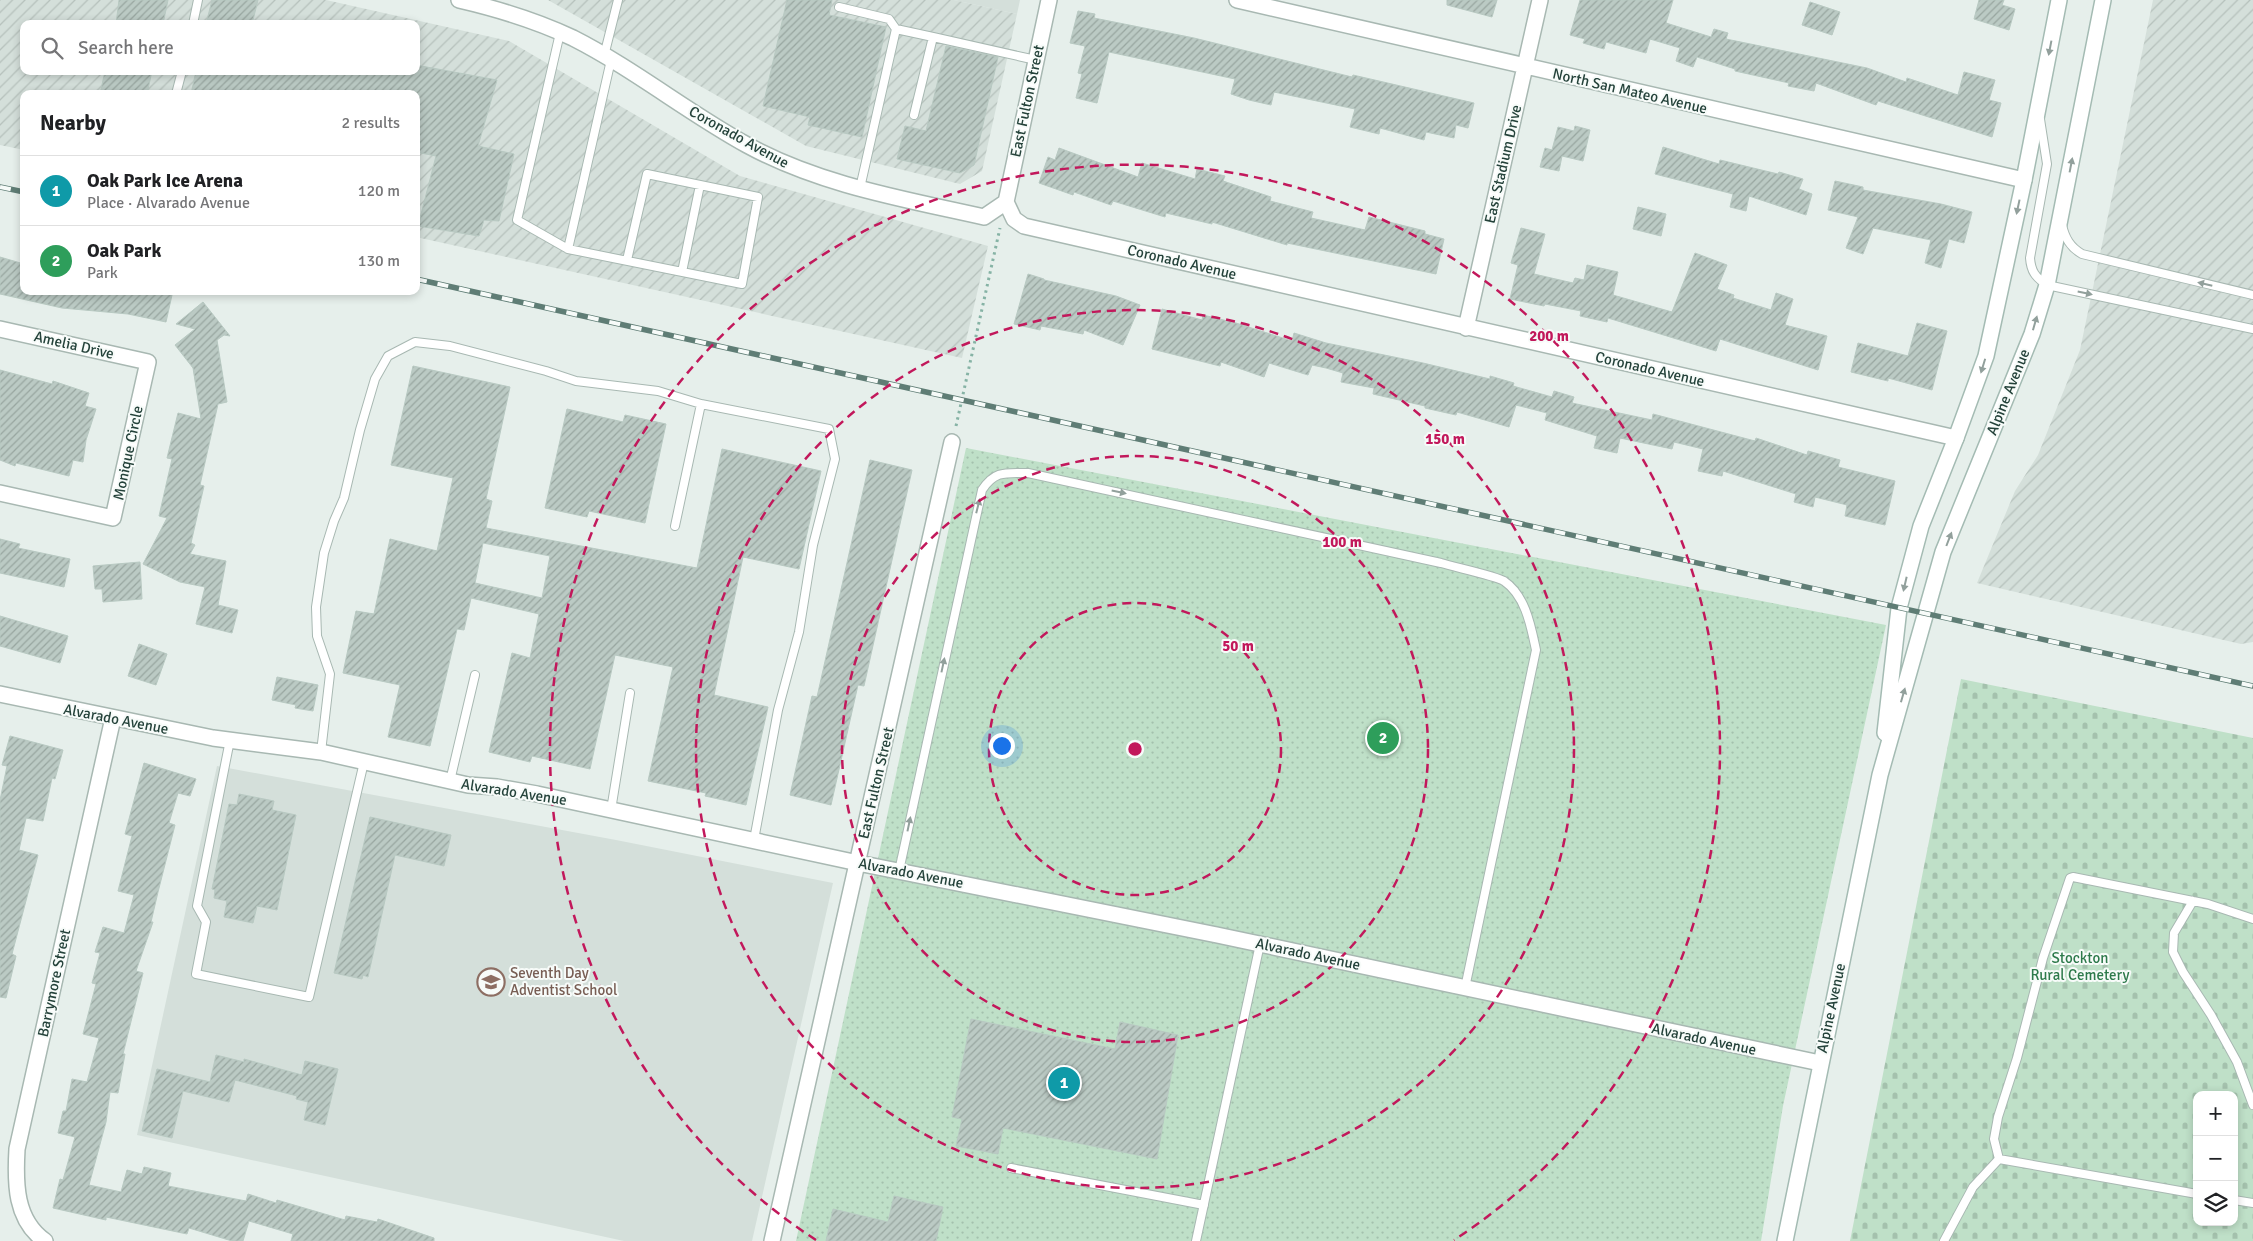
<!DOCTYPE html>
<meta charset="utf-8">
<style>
:root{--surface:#fff;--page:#f2f2f2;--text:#202124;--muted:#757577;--line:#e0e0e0;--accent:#2563eb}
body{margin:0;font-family:Signika,sans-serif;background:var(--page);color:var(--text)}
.controls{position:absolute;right:15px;bottom:15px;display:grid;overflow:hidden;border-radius:10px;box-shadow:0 2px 8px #0003}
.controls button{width:45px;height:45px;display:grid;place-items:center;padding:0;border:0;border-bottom:1px solid var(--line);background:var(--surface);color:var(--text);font:25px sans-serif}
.you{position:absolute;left:1001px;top:745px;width:18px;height:18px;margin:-12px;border:4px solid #fff;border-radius:50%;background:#1a73e8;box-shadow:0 0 0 8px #1a73e833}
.badge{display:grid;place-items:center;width:32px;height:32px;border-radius:50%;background:var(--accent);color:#fff;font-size:16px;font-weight:700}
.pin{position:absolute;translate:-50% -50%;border:2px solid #fff;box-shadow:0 1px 5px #0006}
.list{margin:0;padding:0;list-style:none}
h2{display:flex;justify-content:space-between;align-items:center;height:65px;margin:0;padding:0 20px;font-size:21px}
h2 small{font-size:16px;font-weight:400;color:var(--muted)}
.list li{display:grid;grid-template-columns:32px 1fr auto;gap:15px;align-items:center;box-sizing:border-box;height:70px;padding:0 20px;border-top:1px solid var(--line)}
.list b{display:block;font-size:19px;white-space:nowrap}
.list p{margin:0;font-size:16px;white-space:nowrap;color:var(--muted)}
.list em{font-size:16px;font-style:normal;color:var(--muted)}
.icon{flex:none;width:28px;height:28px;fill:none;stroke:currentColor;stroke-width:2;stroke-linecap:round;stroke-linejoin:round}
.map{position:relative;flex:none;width:2253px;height:1241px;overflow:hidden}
.search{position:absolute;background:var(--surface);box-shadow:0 2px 8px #0003;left:20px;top:20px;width:400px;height:55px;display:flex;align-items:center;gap:12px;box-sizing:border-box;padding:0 18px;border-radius:10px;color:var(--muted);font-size:19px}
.panel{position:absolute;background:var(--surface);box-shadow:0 2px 8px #0003;left:20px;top:90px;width:400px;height:205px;border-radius:10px}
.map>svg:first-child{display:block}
</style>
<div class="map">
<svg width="2253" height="1241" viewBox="0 0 2253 1241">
<defs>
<pattern id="industrial-furrows" width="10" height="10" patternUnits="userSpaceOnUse" patternTransform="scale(1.25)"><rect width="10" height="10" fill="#d4dfda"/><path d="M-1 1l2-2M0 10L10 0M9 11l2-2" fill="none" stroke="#b6c1bc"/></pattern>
<pattern id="cemetery-stones" width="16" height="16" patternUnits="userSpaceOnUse" patternTransform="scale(1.25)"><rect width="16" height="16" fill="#bfe0c8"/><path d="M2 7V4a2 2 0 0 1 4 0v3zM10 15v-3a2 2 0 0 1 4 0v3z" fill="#a4c1ad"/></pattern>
<pattern id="park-dots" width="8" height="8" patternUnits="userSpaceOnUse" patternTransform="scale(1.25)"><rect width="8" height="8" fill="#bfe0c8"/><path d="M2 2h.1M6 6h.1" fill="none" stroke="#a4c1ad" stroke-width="1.8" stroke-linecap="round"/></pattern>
<pattern id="building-hatch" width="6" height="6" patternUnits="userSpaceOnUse" patternTransform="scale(1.25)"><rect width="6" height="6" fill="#bbcac4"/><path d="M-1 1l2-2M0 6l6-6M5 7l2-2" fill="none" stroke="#98a6a0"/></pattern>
</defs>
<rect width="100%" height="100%" fill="#e6efeb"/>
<path fill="#d4dfda" d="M954 0H1020L1017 14Z
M217 766 616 840 833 883 752 1241H624L137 1135Z"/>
<path fill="url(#industrial-furrows)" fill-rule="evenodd" d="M0 0H326L509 41 740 176 988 246 962 358 416 237V94H24V150L0 145ZM24 24H416V71H24Z
M548 0H954L1017 14 982 171 960 184 806 146Z
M2153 0H2253V642L2241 644 1977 583 2015 491 2038 455 2080 350Z"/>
<path fill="url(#cemetery-stones)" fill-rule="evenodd" d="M1961 679 2253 738V1241H1850ZM2197 1095H2234V1222H2197Z"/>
<path fill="url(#park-dots)" d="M966 448 1886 625 1783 1106 1761 1241H796Z"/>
<path fill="url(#building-hatch)" stroke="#b8c9c2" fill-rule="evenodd" d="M119 0H168L163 24H116Z
M212 0H258L252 24H206Z
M787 0H832L829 15 886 27 862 137 808 125 810 117 763 106Z
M1447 0H1497L1492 17 1447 5Z
M1580 0H1673L1666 23 1711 37 1714 29 1728 33 1726 39 1867 68 1906 82 1907 78 1958 95 1964 72 1995 80 1989 100 2001 103 1992 137 1878 101 1876 105 1816 83 1814 91 1788 86 1789 83 1735 71V69L1697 57 1693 67 1676 61 1680 48 1650 39 1646 53 1606 42 1604 49 1583 43 1585 39 1570 35Z
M1979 0H2004L2002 5 2015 9 2009 30 1974 19Z
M1810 2 1840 12 1832 35 1802 25Z
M1078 11 1095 14 1094 18 1194 38 1352 77 1353 75 1474 103 1468 128 1456 125 1454 138 1426 132 1424 140 1380 128 1379 134 1350 127 1355 109 1274 92 1271 105 1249 100 1231 94 1235 79 1109 52 1097 103 1076 98 1082 74 1078 73 1085 46 1070 43Z
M946 46 998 57 974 165 960 173 897 159 905 126 926 131Z
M416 65 497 80 478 146 514 154 499 221 484 220 479 236 418 226 436 156 416 152V94H191L196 71H416Z
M105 71H152L147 94H100Z
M1575 126 1590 130 1583 161 1562 156 1559 171 1540 167 1545 148 1552 150 1558 127 1574 131Z
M1663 147 1719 164 1720 160 1778 174 1779 172 1803 179 1799 189 1812 194 1806 215 1749 196 1746 211 1730 207 1733 194 1655 174Z
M1059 148 1138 177 1142 163 1195 179 1197 169 1225 176 1223 181 1271 197 1270 201 1313 212 1311 218 1365 230 1369 217 1425 231V234L1444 239 1436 274 1287 243V245L1212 222V224L1166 213 1165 217 1113 201 1111 205 1074 192 1073 195 1039 183 1048 157 1055 160Z
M1835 181 1863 187V190L1941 204 1972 212 1964 243 1949 239 1941 268 1925 263 1931 240 1873 228 1863 254 1846 248 1858 217 1828 210Z
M1638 207 1666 214 1661 236 1633 229Z
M1521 228 1545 234 1534 274 1573 283 1575 278 1584 280 1587 265 1618 272 1613 295 1672 312 1695 253 1727 265 1717 289 1734 295 1733 298 1771 310 1776 293 1793 299 1785 325 1827 336 1818 370 1720 339 1716 351 1608 318 1607 322 1580 316 1581 311 1545 304 1544 306 1510 299 1518 265 1511 263Z
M0 257 24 264V291H154L172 295 166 322 128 314 62 308 0 294Z
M1028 274 1044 279V280L1116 296 1140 305 1123 345 1084 330 1083 334 1041 326 1040 330 1014 324Z
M203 302 230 336 224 335 217 340 227 402 218 404 200 485 204 486 191 543 195 545 190 554 226 561 218 605 238 610 232 633 196 624 205 587 180 582 143 564 167 518 159 516 172 459 167 458 178 413 201 419 193 368 175 345 195 329 176 324Z
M1162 309 1202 320 1203 315 1236 323 1292 341 1294 333 1326 343 1423 363 1490 379V376L1514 383 1513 386 1552 397 1554 391 1574 397 1572 403 1652 420 1653 414 1755 441 1756 438 1807 455 1808 451 1840 460 1838 467 1895 481 1885 525 1845 516 1847 505 1815 497 1813 507 1794 502 1796 494 1723 471 1722 476 1698 471 1703 449 1674 442 1672 449 1620 438 1617 453 1594 448 1597 436 1545 420 1547 413 1516 405 1509 427 1457 412 1456 415 1425 408V406L1373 394 1374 388 1341 382 1343 373 1326 368 1312 365 1308 375 1269 363 1264 377 1221 362 1220 366 1152 349Z
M1917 323 1947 331 1932 390 1888 378V381L1851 372 1858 343 1908 356Z
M413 366 510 387 486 499 492 501 486 528 697 568 722 449 821 471 799 569 743 557 714 695 768 707 746 805 705 796 706 793 648 781 673 667 615 655 590 769 532 756 530 762 489 752 512 653 530 658 539 614 471 598 464 630 457 629 430 746 388 737 400 685 343 673 356 611 374 614 390 539 437 551 453 478 391 465ZM483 543 550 556 542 598 475 583Z
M0 370 52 384 53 381 89 393 85 406 96 409 86 440 83 462 73 460 69 476 16 463 15 466 0 460Z
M567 409 623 422 625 415 666 424 645 523 589 511 587 517 545 508Z
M870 460 912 470 864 686 858 685 831 805 790 795 812 696 817 697Z
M0 539 20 544 18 548 70 559 64 587 0 573Z
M140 562 142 599 103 602 102 589H95L93 566Z
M0 616 68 636 60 663 0 646Z
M139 644 167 654 156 685 128 676Z
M277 677 318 685 313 711 295 708 296 705 272 700Z
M10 736 63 750 55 779 52 778 43 821 26 818 19 850 38 855 12 954 16 956 6 998 0 997V800L7 766 2 765Z
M144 763 196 779 190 796 178 793 169 823 175 825 158 892 151 922H153L136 971 143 973 123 1054H125L118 1093 110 1092 106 1122 89 1185 121 1192 127 1170 142 1174 144 1167 171 1173 168 1186 246 1201 248 1194 276 1203 277 1200 345 1220 346 1216 377 1222 378 1219 434 1238V1241H291L293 1234 249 1221 243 1241H232L189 1228 187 1234 106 1217V1220L53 1208 60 1179 63 1180 75 1137 58 1133 63 1111H66L72 1079 87 1082 99 1038 83 1034 96 984 92 983 100 953 95 952 103 927 124 933 134 895 118 891 132 836 125 834Z
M239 794 274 801 272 810 296 815 277 910 257 906 253 923 224 917 227 901 214 898 215 890 212 889 229 804 237 805Z
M370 817 451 835 444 866 395 855 368 977 363 975 362 979 334 973Z
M971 1019 1115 1049 1120 1022 1178 1035 1157 1159 1003 1128 998 1154 956 1146 962 1119 952 1117Z
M216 1055 244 1062V1059L302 1075 305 1061 338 1069 325 1125 304 1120 308 1102 296 1099 297 1096 235 1080 229 1102 183 1091 172 1138 142 1131 157 1069 210 1082Z
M894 1196 943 1207 936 1241H826L833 1209 888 1222Z"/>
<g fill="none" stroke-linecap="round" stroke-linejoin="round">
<g stroke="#a8b8b2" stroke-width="10">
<path id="lane" d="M839 7 889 19 896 29
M193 24 198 0
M560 33 517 220 568 249 742 284 758 197 647 174 627 260
M933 37 1036 60
M604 56 618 0
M176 94 182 71
M2040 119 2047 164 2030 258C2031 271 2035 277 2047 285L2253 329
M860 188 896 29 933 37 914 115
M2062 225C2065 238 2070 247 2082 254L2253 295
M568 249 611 60
M682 272 700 185
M675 526 701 404
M230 740 197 906 206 922 196 974 309 997 364 762
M321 752 330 674 317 636 316 607 324 553 334 521 344 498 360 430 375 379 388 356 415 342 450 346 546 371 576 381 658 391 701 404 829 429 835 459 813 545 799 632 778 710 754 840
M450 781 475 675
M611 810 630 693
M899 871 982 490C995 470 1006 473 1028 473L1441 563C1454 567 1496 576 1504 581 1526 596 1531 627 1536 650L1465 988
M2193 901 2174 933 2173 952 2183 972 2211 1015 2237 1062 2253 1105
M1999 1159 2197 1194
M1011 1168 1204 1205
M2234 1200 2253 1203
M1196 1241 1260 944
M1944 1241 1973 1187 1999 1159 1994 1139 1998 1117 2017 1058 2043 958 2070 878 2073 877 2208 904 2253 919"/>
</g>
<g stroke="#a8b8b2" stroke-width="18">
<path id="street" d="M459 0C498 9 537 21 573 38 634 69 687 112 747 145 820 185 904 199 984 217L1006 202
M1237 0 2024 180
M1006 202 1014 219 1024 226 1956 438
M1006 202 1049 0
M1466 328 1540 0
M0 329 148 362 113 518 0 493
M0 694 213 738 321 752 468 785 497 787 537 794 858 863 1217 935 1820 1063
M45 1241C15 1220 15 1183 17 1149L113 718
M772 1241 952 442"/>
</g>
<g stroke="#a4bbb3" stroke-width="18">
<path id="secondary" d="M1885 733 1899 608 1921 526 1956 438 1986 356 2024 180 2059 0
M1785 1241 1880 775 1943 552 2032 334 2047 285 2103 0"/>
</g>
<path stroke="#86b3a5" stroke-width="3" stroke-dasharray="2.5 4" stroke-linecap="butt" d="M956 426 1000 228"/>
<use href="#lane" stroke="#fff" stroke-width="8"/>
<use href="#street" stroke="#fff" stroke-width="15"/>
<use href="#secondary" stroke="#fff" stroke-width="15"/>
<g stroke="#5f7d75" stroke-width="5.5">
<path id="rail" d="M0 187 24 192
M416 279 2253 686"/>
</g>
<use href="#rail" stroke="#f7fbf9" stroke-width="4" stroke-dasharray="11" stroke-linecap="butt"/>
</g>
<defs><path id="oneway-solid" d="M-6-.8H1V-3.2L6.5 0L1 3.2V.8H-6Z" transform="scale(1.25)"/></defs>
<g fill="#92a09c">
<use href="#oneway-solid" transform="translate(2050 48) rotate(101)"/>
<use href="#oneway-solid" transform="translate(2071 165) rotate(-79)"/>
<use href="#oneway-solid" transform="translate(2018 207) rotate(102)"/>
<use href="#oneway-solid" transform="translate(2205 284) rotate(-167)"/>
<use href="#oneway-solid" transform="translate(2085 293) rotate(12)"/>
<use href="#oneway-solid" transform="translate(2035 323) rotate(-74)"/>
<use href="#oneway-solid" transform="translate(1983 366) rotate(107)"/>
<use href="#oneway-solid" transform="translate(1119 492) rotate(12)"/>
<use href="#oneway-solid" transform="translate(978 506) rotate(-76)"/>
<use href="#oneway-solid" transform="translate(1949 539) rotate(-69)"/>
<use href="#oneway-solid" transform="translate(1905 584) rotate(103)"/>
<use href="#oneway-solid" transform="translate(943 665) rotate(-78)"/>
<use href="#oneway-solid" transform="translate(1903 695) rotate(-74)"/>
<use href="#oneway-solid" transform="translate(909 824) rotate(-78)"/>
</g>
<g fill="none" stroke="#c2185b" stroke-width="2.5" stroke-dasharray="9 6">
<circle cx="1135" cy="749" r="146"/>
<circle cx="1135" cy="749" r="293"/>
<circle cx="1135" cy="749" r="439"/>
<path d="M816 1240A585 585 0 1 1 1454 1240"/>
</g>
<defs>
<g id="school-ring" transform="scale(1.4375)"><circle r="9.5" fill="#f7fbf9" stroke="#8d6e63" stroke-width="1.5"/><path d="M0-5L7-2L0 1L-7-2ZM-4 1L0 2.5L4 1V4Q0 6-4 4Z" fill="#8d6e63"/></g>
</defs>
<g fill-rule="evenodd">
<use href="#school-ring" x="491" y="982"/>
</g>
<g text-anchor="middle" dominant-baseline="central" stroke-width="4" stroke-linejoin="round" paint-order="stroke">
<g font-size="15" fill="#24423a" stroke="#f7fbf9">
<text transform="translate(1630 91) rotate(13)">North San Mateo Avenue</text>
<text transform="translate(1027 101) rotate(-78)">East Fulton Street</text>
<text transform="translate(739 137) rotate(29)">Coronado Avenue</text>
<text transform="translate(1503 164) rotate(-77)">East Stadium Drive</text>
<text transform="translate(1182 262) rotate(13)">Coronado Avenue</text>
<text transform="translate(74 345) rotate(13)">Amelia Drive</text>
<text transform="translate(1650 369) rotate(13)">Coronado Avenue</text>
<text transform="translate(2008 392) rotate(-68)">Alpine Avenue</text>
<text transform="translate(128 453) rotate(-78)">Monique Circle</text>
<text transform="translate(116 719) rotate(11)">Alvarado Avenue</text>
<text transform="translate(876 783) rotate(-77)">East Fulton Street</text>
<text transform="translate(514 792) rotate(9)">Alvarado Avenue</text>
<text transform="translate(911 873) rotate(11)">Alvarado Avenue</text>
<text transform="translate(1308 954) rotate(12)">Alvarado Avenue</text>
<text transform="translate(54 983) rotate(-78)">Barrymore Street</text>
<text transform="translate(1831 1008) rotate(-78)">Alpine Avenue</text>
<text transform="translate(1704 1039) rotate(12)">Alvarado Avenue</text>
</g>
<g font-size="15" fill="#2d7a4b" stroke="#f7fbf9">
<text x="2080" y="958">Stockton<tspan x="2080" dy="17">Rural Cemetery</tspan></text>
</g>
<g font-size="15" fill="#785e54" stroke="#f7fbf9" text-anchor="start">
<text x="510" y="973">Seventh Day<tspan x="510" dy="17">Adventist School</tspan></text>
</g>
</g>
<circle cx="1135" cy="749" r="8" fill="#c2185b" stroke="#f7fbf9" stroke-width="2.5"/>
<g font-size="15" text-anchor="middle" font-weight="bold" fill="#c2185b" stroke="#f7fbf9" stroke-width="4" stroke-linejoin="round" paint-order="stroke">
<text x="1549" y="341">200 m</text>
<text x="1445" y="444">150 m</text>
<text x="1342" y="547">100 m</text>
<text x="1238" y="651">50 m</text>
</g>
</svg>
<div class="controls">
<button>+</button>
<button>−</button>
<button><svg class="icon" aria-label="layers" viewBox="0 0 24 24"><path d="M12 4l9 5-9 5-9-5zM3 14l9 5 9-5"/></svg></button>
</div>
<div class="you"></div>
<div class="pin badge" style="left:1064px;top:1083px;background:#0f9aa8">1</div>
<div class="pin badge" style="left:1383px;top:738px;background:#2e9e5b">2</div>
<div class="search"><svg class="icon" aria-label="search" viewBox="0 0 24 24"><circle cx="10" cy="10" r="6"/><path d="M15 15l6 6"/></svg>Search here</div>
<section class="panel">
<h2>Nearby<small>2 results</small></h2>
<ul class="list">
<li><span class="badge" style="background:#0f9aa8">1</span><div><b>Oak Park Ice Arena</b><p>Place · Alvarado Avenue</p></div><em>120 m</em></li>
<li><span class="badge" style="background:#2e9e5b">2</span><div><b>Oak Park</b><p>Park</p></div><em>130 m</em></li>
</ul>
</section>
</div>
